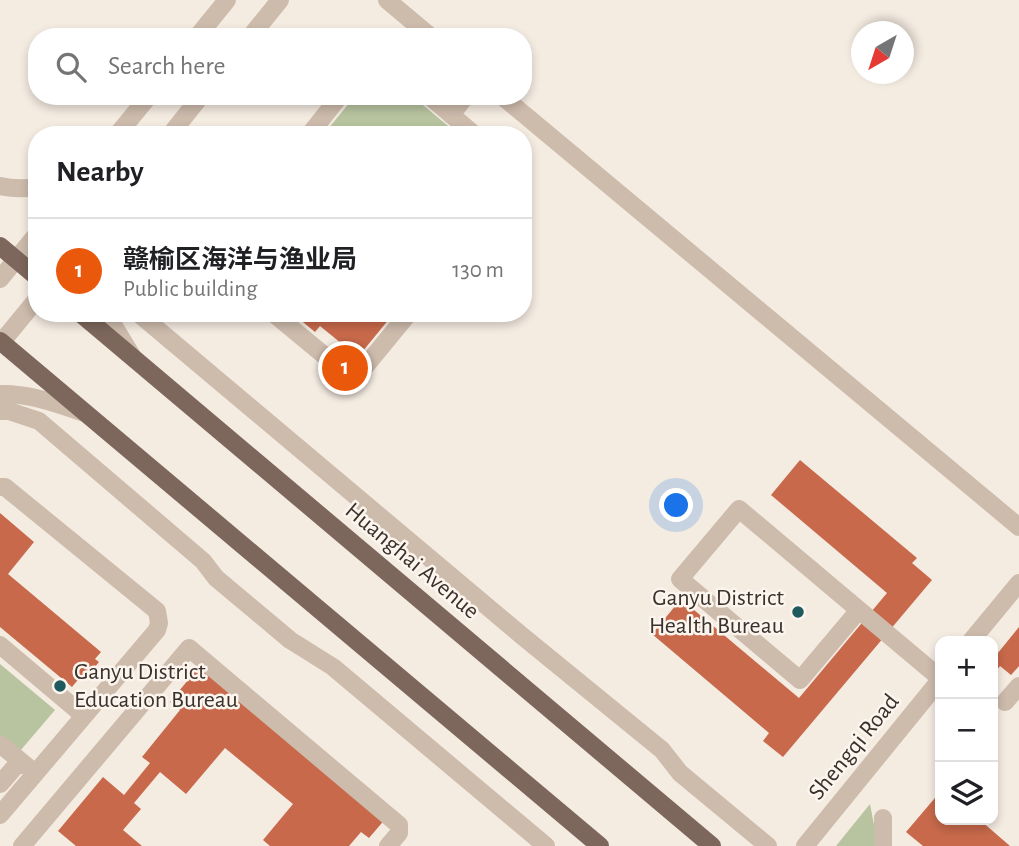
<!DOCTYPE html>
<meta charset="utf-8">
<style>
:root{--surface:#fff;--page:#f2f2f2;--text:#202124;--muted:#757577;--line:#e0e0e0;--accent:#ea580c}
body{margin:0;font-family:"Alegreya Sans","Noto Sans SC",sans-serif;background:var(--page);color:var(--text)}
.controls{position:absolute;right:21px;bottom:21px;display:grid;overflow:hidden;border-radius:14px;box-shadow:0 4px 10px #0003}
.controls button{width:63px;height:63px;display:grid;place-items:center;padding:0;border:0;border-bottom:2px solid var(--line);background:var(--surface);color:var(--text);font:35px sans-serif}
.compass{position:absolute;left:851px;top:21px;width:63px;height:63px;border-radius:50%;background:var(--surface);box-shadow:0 4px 10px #0003;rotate:219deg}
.you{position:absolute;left:677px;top:506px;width:24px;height:24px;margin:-18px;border:5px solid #fff;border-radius:50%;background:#1a73e8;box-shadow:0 0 0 10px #1a73e833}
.badge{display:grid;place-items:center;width:46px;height:46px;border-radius:50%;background:var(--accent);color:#fff;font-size:23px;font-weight:700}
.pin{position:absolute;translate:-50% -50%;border:4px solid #fff;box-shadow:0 2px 7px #0006}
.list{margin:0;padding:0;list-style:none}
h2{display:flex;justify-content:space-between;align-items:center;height:91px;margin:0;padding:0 28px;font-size:30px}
h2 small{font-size:23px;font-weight:400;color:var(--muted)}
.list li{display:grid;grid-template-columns:46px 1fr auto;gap:21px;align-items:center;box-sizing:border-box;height:105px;padding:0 28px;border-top:2px solid var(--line)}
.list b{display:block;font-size:26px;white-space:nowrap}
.list p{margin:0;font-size:23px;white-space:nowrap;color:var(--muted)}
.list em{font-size:23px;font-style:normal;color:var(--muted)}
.icon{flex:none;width:38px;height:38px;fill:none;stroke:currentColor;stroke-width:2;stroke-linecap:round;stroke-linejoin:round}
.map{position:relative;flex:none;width:1019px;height:846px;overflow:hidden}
.search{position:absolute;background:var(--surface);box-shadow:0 4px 10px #0003;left:28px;top:28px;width:504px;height:77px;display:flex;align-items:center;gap:18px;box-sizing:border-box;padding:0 24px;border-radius:28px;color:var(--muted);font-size:26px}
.panel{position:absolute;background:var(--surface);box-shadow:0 4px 10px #0003;left:28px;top:126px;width:504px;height:196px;border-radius:28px}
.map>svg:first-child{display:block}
</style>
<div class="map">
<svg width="1019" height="846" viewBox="0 0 1019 846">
<rect width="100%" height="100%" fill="#f4ebe1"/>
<path fill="#b8c4a0" d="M355 96H412L459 135H323Z
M0 664 55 710 20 751 0 735Z
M870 804 878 846H836Z"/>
<path fill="#c8694b" d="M292 313H394L358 357 320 326 315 332Z
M800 460 917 558 912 563 932 580 783 757 763 741 769 733 652 634 681 599 799 698 887 593 771 495Z
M0 513 34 542 8 574 101 652 95 659 99 662 84 680 81 676 72 687 0 627Z
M1019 627V666L1011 675 1000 666 993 675V659Z
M202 663 387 817 369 838 361 832 349 846H270L263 840 293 804 225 748 186 794 160 772 134 803 141 809 123 830 142 846H76L58 831 103 777 124 795 150 763 142 757 180 710 170 702Z
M940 792V820H980L1010 846H923L906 832Z"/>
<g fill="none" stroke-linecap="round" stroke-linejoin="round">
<path stroke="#cdbbac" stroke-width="18" d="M387 0 431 37
M197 37 227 0
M250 37 280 0
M429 96 475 135
M502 96 1019 527
M451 115 466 96
M117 135 149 96
M170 135 201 96
M309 135 340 96
M0 186C13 189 24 189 37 187
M0 279 37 234
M106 313 132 356
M138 313 521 635 662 750 680 773 768 846
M273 313 354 380 409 313
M0 344 37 299
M0 394C29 393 57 404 85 413
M0 411H9L39 421 203 561 216 578 290 640 333 667 546 846
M0 487H5L157 611 159 623 157 630 0 815
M739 509 859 610 800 680 680 579Z
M859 610 940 678
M971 641 1019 583
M0 645 84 716
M1005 702 1019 686
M0 744 35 773
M0 784 20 761
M883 818V846
M22 846 189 648 399 825V833L388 846
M805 846 940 680"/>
<path stroke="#7d675c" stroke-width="18" d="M0 246 37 277
M80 313 712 846
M0 341 600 846"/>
</g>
<g fill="#1f5a5e" stroke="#fbf5ee" stroke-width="2.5">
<circle cx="798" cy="612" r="7"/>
<circle cx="60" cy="686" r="7"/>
</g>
<g text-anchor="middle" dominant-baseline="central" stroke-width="5" stroke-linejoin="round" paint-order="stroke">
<g font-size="24" fill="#3b302b" stroke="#fbf5ee">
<text transform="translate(412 561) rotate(40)">Huanghai Avenue</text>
<text transform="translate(854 747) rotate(-51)">Shengqi Road</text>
</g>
<g font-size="24" fill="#3b302b" stroke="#fbf5ee" text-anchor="end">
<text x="784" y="598">Ganyu District<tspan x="784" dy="28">Health Bureau</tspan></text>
<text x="74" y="672" text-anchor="start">Ganyu District<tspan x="74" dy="28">Education Bureau</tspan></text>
</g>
</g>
</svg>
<div class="controls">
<button>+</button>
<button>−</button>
<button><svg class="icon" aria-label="layers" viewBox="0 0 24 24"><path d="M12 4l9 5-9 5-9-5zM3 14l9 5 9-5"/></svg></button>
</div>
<svg class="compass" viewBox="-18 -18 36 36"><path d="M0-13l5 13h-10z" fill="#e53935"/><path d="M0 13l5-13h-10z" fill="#757577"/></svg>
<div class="you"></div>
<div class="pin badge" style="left:345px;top:368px">1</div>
<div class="search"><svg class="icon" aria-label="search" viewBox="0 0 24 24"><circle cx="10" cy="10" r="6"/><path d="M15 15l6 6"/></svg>Search here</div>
<section class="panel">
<h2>Nearby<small></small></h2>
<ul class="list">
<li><span class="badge">1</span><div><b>赣榆区海洋与渔业局</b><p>Public building</p></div><em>130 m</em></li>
</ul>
</section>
</div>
